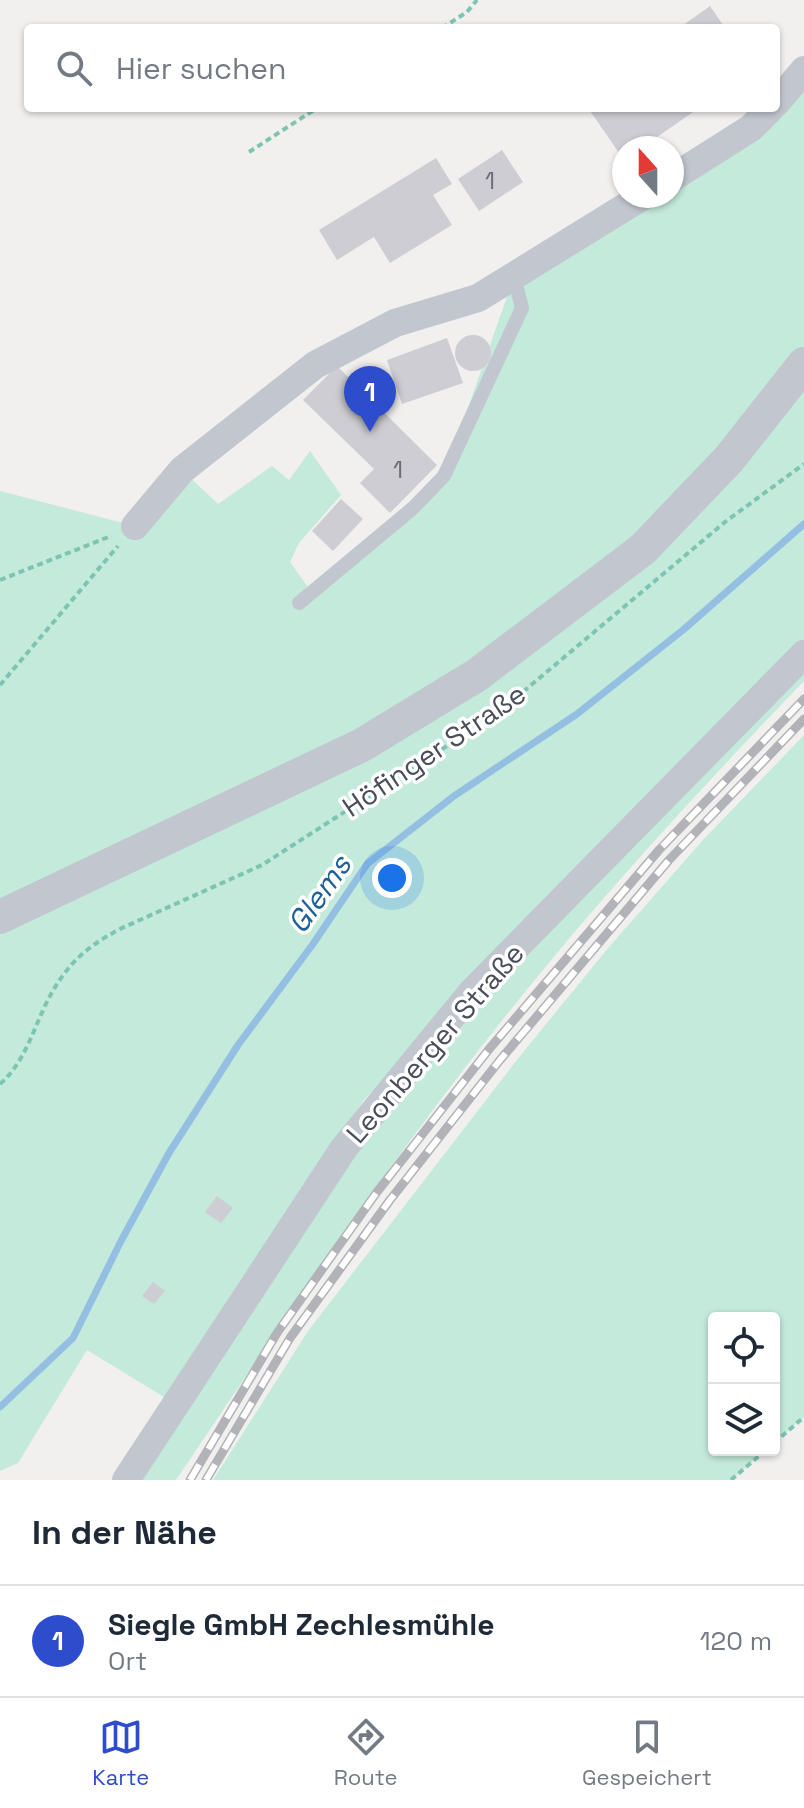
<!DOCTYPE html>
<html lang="de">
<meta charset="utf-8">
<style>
:root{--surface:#fff;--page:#f6f6f7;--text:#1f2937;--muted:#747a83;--line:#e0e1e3;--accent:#2e4dcd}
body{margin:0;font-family:"Space Grotesk",sans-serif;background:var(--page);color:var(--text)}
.controls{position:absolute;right:24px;bottom:24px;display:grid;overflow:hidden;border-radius:8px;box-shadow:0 2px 6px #0004}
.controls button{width:72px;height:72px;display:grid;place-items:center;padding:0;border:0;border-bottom:2px solid var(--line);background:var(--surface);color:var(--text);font:40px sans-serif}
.compass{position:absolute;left:612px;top:136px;width:72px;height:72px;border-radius:50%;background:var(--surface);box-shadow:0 2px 6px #0004;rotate:339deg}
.you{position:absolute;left:392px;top:878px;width:28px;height:28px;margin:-20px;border:6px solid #fff;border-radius:50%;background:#1a73e8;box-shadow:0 0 0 12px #1a73e833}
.badge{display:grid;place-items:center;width:52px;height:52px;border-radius:50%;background:var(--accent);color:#fff;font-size:26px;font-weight:700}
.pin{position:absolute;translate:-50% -66px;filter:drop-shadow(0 2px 4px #0008)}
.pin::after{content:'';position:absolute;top:42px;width:28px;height:24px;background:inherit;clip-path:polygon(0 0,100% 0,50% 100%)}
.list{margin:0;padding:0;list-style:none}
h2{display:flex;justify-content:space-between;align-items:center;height:104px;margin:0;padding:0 32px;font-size:34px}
h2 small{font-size:26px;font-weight:400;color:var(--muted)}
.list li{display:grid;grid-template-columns:52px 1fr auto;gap:24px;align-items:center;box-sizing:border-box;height:112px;padding:0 32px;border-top:2px solid var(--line)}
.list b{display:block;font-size:30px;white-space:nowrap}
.list p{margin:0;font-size:26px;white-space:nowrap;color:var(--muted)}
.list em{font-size:26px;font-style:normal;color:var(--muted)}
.icon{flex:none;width:44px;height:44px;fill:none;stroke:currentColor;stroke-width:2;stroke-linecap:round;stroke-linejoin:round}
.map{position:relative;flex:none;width:804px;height:1480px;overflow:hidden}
.search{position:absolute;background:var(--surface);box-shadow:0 2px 6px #0004;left:24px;right:24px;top:24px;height:88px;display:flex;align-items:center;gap:20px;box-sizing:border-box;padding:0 28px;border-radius:8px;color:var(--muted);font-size:30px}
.sheet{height:216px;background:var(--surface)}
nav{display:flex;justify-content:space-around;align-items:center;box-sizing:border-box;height:112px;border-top:2px solid var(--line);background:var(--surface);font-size:22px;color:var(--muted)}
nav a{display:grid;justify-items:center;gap:4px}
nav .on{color:var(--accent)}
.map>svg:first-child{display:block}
</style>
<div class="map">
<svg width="804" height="1480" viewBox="0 0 804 1480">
<rect width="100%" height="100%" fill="#f1f0ef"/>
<path fill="#c3eadb" d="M804 83V645L363 1101 169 1400 87 1350 18 1463 0 1471V491L135 526 182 470 218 504 272 466 289 480 310 451 341 495 299 543 290 562 307 586 300 601 444 476 514 277 643 196H672V178Z
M804 653V681C707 782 613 883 525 992 398 1147 288 1314 176 1480H136L274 1263 474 998Z
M804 735V1417L774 1443V1318H714V1450H766L731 1480H213L308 1331 520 1056 609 947 703 840Z"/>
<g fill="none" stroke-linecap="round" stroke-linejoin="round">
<path stroke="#95bfe2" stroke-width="7" d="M0 1407 73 1338 121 1241 169 1153 238 1045 313 944 367 864 454 796 577 714 683 630 804 524"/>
</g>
<path fill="#cdcdd3" d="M710 6 725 28H679Z
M588 108H699L641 148H624V160Z
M502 150 523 182 479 211 458 179Z
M436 158 452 184 433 195 452 225 390 263 374 237 337 260 319 230Z
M455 353a18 18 0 1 1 36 0a18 18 0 1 1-36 0Z
M447 338 463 383 402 404 387 360Z
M337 366 437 465 390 513 360 483 374 469 303 400Z
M341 499 363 519 333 551 312 531Z
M217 1196 233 1208 221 1223 205 1212Z
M153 1282 165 1291 154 1304 142 1296Z"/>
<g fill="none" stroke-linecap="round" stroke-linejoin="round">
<path stroke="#7ec4b2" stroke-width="4" stroke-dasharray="6 4" stroke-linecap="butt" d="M442 28 467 12 477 0
M249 152 317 108
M0 580 111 536
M0 685 118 546
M0 1084C23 1064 32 1034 44 1008 63 968 83 948 122 928L262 865 441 750 524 691 725 522 804 464
M774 1443 804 1417
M731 1480 766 1450"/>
<path stroke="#c1c6cf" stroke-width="14" d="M299 603 413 508 444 476 522 308 514 277"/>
<path stroke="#c1c6cf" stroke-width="28" d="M776 103 804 70
M672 178 751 128 771 108
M135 526 182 470 315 365 395 323 478 298 643 196
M126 1480 344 1148 471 993 804 654"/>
<path stroke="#c1c6cf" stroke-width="34" d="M0 917 362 745 477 675 643 549 729 459 804 364"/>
<g stroke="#b2b3b8" stroke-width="9">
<path id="rail" d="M190 1480 277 1333 377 1192 490 1048 659 850 804 699
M206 1480 290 1338 390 1200 500 1060 669 860 804 719"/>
</g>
<use href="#rail" stroke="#fff" stroke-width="6" stroke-dasharray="18" stroke-linecap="butt"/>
</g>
<g text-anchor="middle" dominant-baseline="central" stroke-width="7" stroke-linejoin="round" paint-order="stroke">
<g font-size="24" fill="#6a6e78">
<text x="490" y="180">1</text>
<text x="398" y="469">1</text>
</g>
<g font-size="28" fill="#494e5a" stroke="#fff">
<text transform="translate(434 750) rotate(-34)">Höfinger Straße</text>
<text transform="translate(435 1043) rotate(-49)">Leonberger Straße</text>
</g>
<g font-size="30" font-style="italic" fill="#1d619a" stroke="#fff">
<text transform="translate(319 894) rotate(-55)">Glems</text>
</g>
</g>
</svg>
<div class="controls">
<button><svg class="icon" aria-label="locate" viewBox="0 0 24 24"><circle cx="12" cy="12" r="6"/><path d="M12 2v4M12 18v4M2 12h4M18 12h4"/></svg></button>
<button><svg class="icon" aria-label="layers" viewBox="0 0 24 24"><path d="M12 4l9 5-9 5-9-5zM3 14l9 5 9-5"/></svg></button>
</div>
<svg class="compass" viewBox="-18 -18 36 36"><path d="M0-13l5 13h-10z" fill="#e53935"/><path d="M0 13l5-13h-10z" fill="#747a83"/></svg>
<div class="you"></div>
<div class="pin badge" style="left:370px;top:432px">1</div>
<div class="search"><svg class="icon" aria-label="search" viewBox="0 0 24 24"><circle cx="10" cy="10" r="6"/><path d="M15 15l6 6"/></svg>Hier suchen</div>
</div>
<section class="sheet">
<h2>In der Nähe<small></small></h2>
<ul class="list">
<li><span class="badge">1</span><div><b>Siegle GmbH Zechlesmühle</b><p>Ort</p></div><em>120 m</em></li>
</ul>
</section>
<nav>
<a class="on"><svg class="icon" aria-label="map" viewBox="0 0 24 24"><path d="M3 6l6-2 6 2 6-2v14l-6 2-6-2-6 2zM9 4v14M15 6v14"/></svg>Karte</a>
<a><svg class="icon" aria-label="directions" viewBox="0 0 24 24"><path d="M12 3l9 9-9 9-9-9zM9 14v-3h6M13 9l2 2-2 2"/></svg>Route</a>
<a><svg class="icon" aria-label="saved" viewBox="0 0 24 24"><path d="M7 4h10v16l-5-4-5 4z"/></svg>Gespeichert</a>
</nav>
